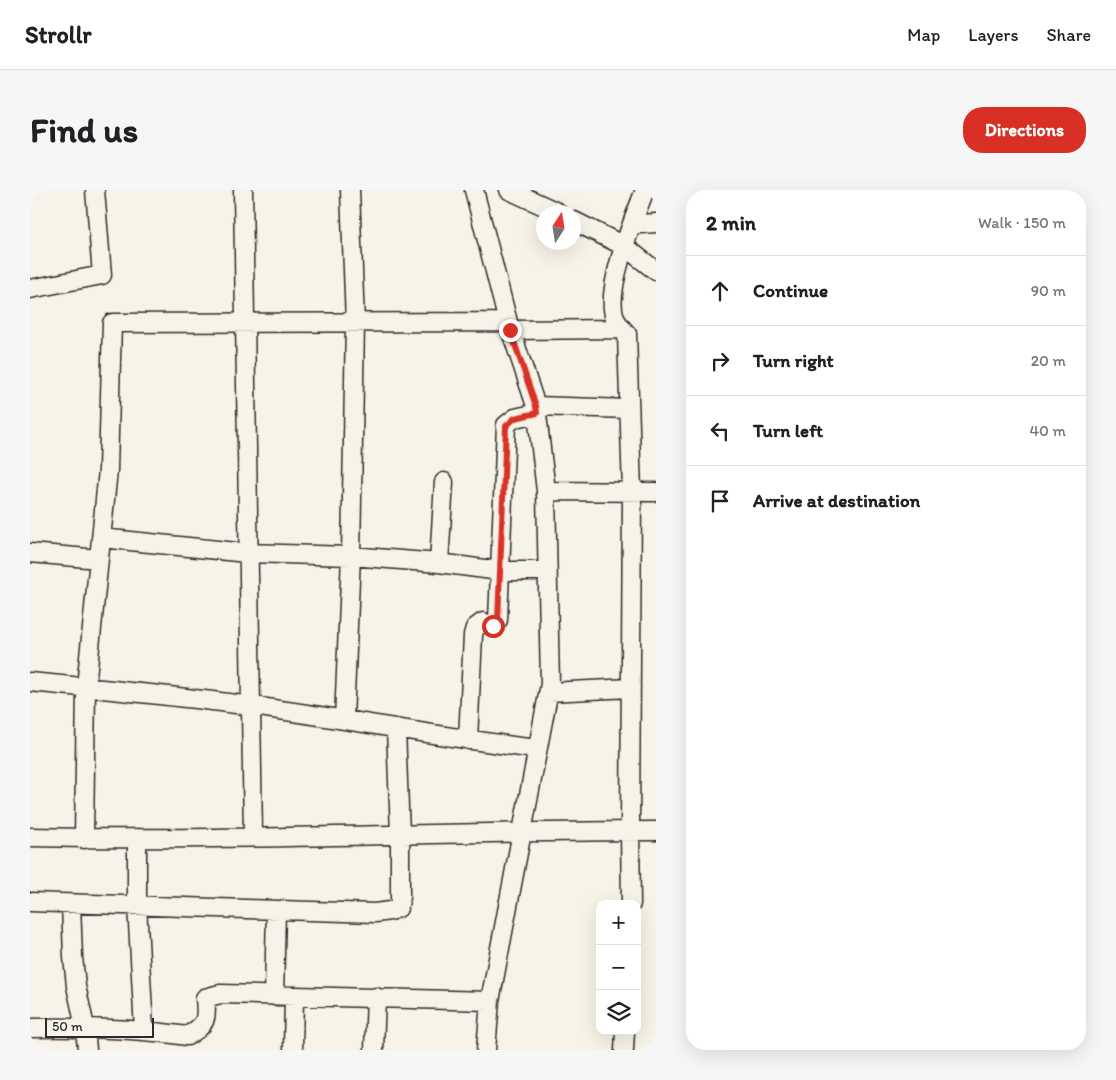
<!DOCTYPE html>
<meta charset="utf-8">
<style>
:root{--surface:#fff;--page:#f6f6f6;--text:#202124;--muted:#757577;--line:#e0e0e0;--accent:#d93025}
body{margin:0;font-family:Itim,sans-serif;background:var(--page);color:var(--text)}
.controls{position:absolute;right:15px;bottom:15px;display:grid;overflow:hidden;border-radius:10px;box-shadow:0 5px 20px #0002}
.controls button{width:45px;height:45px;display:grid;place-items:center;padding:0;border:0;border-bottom:1px solid var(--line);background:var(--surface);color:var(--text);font:25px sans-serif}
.compass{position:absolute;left:506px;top:15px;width:45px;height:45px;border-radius:50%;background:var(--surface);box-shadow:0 5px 20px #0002;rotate:12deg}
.scale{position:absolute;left:15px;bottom:12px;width:109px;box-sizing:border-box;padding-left:5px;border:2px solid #2b2b2b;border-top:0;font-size:14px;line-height:18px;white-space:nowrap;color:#2b2b2b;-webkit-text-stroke:4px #f7f3e8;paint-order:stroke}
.stop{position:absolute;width:15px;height:15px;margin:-11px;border:4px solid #d93025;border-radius:50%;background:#fff}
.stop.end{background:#d93025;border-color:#fff;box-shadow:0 1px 5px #0008}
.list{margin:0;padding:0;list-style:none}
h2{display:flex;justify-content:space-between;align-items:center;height:65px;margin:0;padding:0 20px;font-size:21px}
h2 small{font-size:16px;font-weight:400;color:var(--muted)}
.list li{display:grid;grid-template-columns:32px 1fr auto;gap:15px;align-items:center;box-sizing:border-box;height:70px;padding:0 20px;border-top:1px solid var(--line)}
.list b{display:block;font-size:19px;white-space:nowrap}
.list em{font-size:16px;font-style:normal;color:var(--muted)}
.icon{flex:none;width:28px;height:28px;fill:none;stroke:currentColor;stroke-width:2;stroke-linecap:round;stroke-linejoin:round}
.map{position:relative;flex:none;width:626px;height:860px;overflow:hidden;border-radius:20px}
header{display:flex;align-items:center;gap:30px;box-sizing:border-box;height:70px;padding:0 25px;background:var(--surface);border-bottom:1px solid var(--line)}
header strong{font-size:24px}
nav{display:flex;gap:28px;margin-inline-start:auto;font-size:18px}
.intro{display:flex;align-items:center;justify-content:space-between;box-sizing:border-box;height:120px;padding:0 30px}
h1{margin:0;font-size:35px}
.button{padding:12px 22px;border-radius:20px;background:var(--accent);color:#fff;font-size:18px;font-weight:700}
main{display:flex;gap:30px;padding:0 30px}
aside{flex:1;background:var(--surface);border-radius:20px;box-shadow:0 5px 20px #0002}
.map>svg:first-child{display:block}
</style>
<header>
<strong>Strollr</strong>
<nav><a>Map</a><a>Layers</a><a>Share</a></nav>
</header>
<div class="intro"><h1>Find us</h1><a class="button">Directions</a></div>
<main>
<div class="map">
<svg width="626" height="860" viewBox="0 0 626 860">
<rect width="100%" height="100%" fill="#f7f3e8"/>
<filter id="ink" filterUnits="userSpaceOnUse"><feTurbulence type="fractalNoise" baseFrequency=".02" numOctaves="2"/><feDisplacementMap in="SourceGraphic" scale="10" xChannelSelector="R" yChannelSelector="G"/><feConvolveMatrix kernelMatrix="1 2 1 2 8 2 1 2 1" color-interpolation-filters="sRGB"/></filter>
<g filter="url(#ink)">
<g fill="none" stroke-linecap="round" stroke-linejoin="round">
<g stroke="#2b2b2b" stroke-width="21">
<path id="minor" d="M213 0 223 646
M444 0 478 132 506 216 516 301 520 494 460 811 456 860
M479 0 527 22
M544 31 594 56 626 81
M611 34 626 33
M0 99 72 85 65 0
M480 140 591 139
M506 216 599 219
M516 301 626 302
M71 348 217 363 321 366 409 373 470 381 476 235 485 228 507 223
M0 363 69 369
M409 373 414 292
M0 492C74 499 148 506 222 516 317 529 411 547 507 559
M519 502 601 498
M314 529 321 366 325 133 320 0
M438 550 443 445 445 438 453 432 463 436 468 430 470 381H517
M0 647C209 652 417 641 626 641
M107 648V715L114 840
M54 649 56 497 78 280 82 133 478 132
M0 712 345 723 360 721 368 718 370 711V644L366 539
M41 714 43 767 46 796 55 837 57 860
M601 714 600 641 602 302 597 144C592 139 588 135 585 128 574 100 604 28 615 0
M244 806 246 720
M0 838C54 837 104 838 157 846 177 834 177 830 175 808L190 804 460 811
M263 860 264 806
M344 860 346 807
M594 860 595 841"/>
</g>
<use href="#minor" stroke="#f7f3e8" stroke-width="18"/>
</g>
</g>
<g fill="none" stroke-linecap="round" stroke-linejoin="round" filter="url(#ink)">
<path stroke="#d93025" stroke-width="6" d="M463 436 468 430 476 236 485 228 507 223 506 216 480 140"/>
</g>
</svg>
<div class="controls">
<button>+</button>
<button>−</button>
<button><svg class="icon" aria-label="layers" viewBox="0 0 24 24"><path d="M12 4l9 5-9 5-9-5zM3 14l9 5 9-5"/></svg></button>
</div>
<svg class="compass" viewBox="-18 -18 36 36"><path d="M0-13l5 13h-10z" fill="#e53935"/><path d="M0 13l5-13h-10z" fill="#757577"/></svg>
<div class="scale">50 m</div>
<div class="stop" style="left:463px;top:436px"></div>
<div class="stop end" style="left:480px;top:140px"></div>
</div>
<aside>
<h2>2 min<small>Walk · 150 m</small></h2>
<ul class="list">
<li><svg class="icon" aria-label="ahead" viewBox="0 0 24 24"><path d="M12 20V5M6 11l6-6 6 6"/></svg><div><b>Continue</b></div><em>90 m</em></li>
<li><svg class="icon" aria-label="right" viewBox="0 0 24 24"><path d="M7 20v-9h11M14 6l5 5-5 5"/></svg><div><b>Turn right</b></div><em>20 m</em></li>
<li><svg class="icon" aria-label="left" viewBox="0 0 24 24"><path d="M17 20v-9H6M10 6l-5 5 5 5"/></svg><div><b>Turn left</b></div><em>40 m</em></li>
<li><svg class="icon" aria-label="arrive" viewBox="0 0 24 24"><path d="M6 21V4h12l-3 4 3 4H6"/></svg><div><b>Arrive at destination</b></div></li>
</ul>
</aside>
</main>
